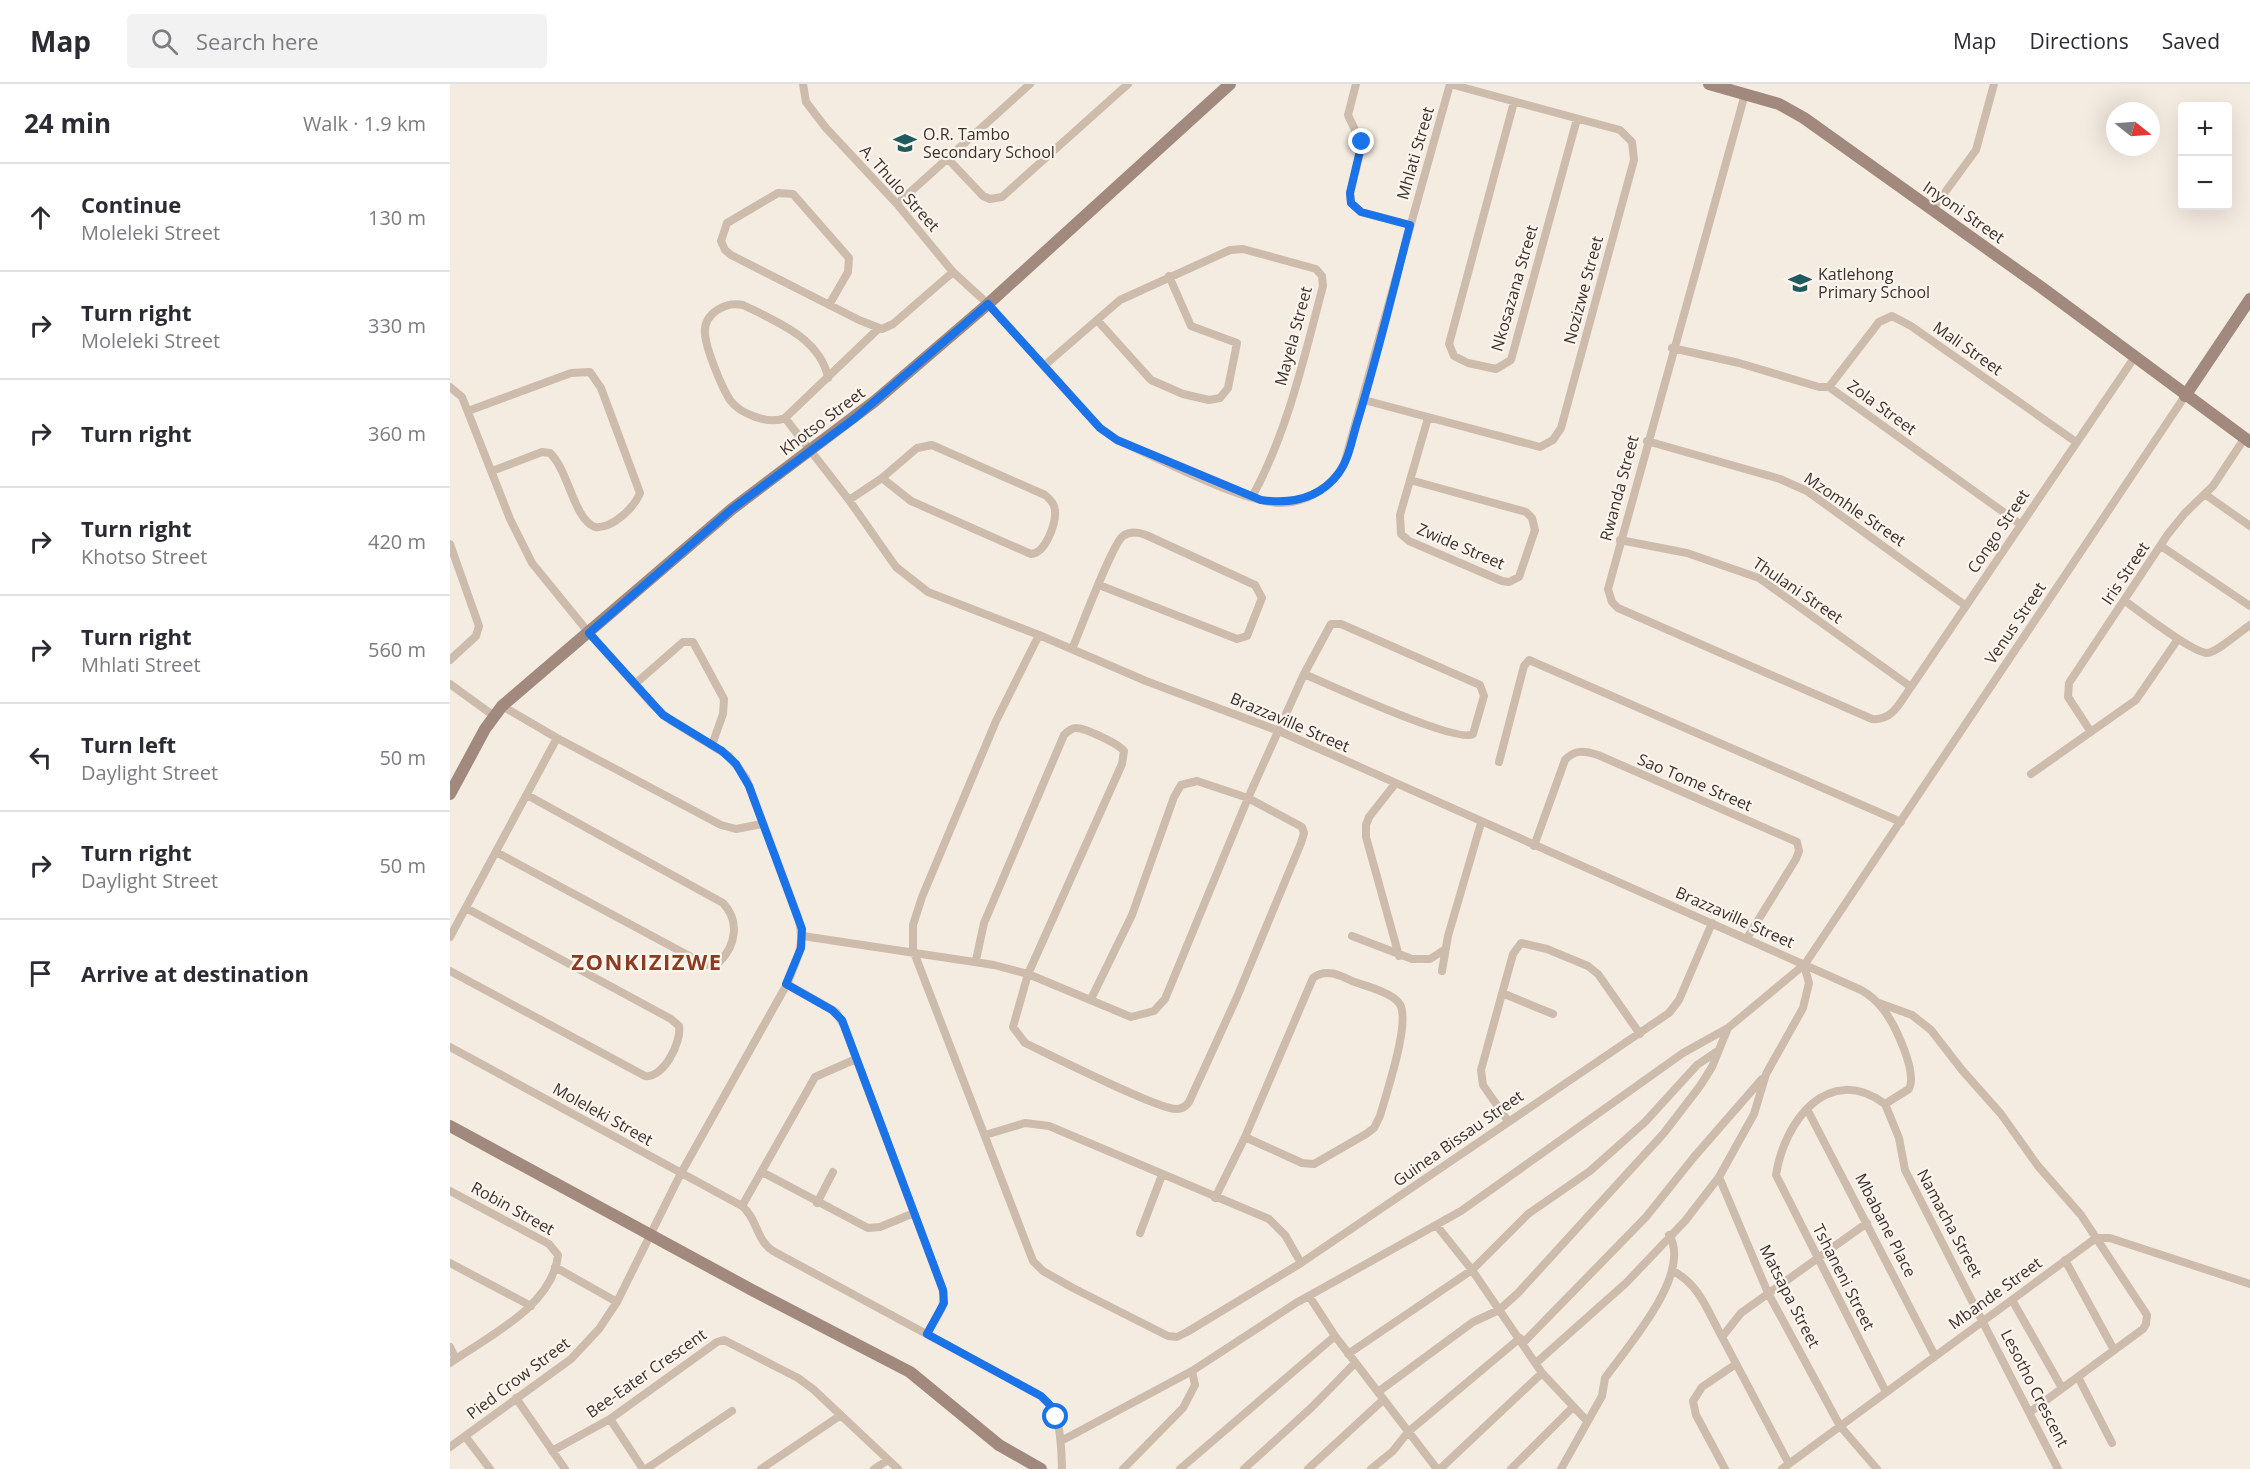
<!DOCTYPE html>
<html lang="en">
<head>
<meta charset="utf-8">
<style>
  :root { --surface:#fff; --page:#f2f2f3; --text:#2b2b33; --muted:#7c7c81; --line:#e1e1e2 }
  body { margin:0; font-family:"Open Sans",sans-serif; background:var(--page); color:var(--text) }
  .controls { position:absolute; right:18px; top:18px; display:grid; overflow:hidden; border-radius:6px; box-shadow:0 6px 24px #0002 }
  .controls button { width:54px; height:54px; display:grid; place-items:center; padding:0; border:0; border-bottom:2px solid var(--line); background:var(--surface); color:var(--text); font:30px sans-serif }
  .compass { position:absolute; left:1656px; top:18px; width:54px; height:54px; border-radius:50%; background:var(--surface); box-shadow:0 6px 24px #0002; rotate:107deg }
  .stop { position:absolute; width:18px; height:18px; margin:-14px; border:4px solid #1a73e8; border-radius:50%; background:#fff }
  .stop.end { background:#1a73e8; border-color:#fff; box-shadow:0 2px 6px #0008 }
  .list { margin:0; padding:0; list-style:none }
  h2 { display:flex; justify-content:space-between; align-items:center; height:78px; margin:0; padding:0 24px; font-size:26px }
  h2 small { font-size:20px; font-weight:400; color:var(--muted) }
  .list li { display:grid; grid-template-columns:39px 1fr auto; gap:18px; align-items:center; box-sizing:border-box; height:108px; padding:0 24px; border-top:2px solid var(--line) }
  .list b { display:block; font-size:22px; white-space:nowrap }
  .list p { margin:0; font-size:20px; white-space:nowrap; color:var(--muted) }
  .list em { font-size:20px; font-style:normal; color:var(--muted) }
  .icon { flex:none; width:33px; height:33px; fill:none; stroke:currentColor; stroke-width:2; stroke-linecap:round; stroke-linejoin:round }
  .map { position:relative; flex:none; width:1800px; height:1385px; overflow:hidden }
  header { display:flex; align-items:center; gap:36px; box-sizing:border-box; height:84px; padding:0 30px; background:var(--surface); border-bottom:2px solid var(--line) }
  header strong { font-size:28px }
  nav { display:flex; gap:33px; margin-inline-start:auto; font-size:21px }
  .search { width:420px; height:54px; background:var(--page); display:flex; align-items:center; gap:15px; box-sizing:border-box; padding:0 21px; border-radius:6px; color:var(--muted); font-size:22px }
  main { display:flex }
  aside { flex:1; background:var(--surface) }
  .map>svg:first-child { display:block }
</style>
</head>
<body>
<header>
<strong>Map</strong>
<div class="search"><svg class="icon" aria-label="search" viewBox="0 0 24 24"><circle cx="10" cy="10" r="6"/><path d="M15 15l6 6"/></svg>Search here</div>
<nav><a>Map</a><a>Directions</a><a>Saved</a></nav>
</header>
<main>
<aside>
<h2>24 min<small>Walk · 1.9 km</small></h2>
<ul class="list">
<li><svg class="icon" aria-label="ahead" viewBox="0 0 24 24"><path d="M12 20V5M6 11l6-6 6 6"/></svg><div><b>Continue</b><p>Moleleki Street</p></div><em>130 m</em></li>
<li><svg class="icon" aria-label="right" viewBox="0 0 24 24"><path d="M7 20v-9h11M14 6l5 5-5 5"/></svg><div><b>Turn right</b><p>Moleleki Street</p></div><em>330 m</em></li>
<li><svg class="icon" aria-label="right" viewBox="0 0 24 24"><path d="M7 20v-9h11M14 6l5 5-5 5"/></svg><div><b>Turn right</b></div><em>360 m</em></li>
<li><svg class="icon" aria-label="right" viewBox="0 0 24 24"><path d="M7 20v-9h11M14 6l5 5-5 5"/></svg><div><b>Turn right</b><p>Khotso Street</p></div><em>420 m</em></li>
<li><svg class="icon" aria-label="right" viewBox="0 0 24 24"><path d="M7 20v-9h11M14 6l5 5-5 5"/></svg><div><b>Turn right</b><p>Mhlati Street</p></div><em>560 m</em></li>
<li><svg class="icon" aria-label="left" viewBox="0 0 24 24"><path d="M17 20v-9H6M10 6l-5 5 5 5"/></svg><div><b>Turn left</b><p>Daylight Street</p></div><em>50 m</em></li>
<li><svg class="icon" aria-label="right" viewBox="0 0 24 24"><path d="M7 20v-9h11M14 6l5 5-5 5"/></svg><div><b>Turn right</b><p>Daylight Street</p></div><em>50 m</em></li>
<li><svg class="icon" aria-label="arrive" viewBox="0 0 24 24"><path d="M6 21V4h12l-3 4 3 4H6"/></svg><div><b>Arrive at destination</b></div></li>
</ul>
</aside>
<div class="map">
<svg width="1800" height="1385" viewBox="0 0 1800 1385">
  <rect width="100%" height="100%" fill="#f4ebe1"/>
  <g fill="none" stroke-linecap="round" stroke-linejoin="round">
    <path stroke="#cdbbac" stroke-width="8" d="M353,0L356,18L376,44L447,120L503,188L538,220L650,344L667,356C709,374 788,417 830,419C855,420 883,402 894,380L1000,0
      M906,0L898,31L912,61L900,109L901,119L911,128L960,141
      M1295,10L1158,505L1162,518L1168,524L1422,635C1443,637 1450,618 1461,603L1684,274
      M1064,18L999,260L1004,272L1018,279L1046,285L1061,276L1127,35
      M498,75L533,112L540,115L552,113L678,0
      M447,120L580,0
      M1482,126L1526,66L1544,0
      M379,221L398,188L399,174L343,110L328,109L277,139L271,157L275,166L281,171L409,236L432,245L443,240L503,188
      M647,236L701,296L733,310L759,316L770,314L778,304L787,259L741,242L719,192
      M1222,264L1289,279L1369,303H1379L1570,440
      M595,281L670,216L780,166L793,165L866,185L872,192L873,202C854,274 838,347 802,413
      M378,294C371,255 326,237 293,221C275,217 253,230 255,250C256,265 272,304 280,316C290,330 319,341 335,334L428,245
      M0,303L12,313L60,435L82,479L139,549L203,621L220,636L279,672L296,694L348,833C356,859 347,876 337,900L230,1091L167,1218L149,1245L121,1275L0,1363
      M1379,303L1429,238L1442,232L1461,242L1626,358
      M914,316L1090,363L1103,356L1111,344L1184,76L1182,58L1170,46L1000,0
      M18,327L121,289L140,288L151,304L190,409C184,424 162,445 145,443C123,434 119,387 100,369L92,368L42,387
      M335,334L399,416L446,483L478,508L589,551L696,597L829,647L1411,906C1420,911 1426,916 1433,925C1444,939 1468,988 1459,1005L1435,1020
      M1197,357L1330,395L1357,407L1516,522
      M960,396L1076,428L1082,434L1085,446L1069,493L1059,498L1052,497L959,457L951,450L950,431L978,334
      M1756,411L1800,442
      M399,416L432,394L467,364L482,361L595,411C600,415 605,420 605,427C606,439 596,469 581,470L461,417L432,394
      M1170,456L1237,469L1309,494L1461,603
      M0,460L29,542L26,552L0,576
      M1711,462L1800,522
      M1675,517C1689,527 1743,569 1757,569C1766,569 1791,547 1800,541
      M589,551L546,637L472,813L463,841V866L583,1177L593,1187L623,1204L718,1252L727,1253L737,1248L851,1179L1219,929L1229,916L1262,839
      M622,565C630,547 662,460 673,452C680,447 688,448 696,451L805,501L812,514L797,552L787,555L649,501
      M0,600L44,632
      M185,600L233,558H243L274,615L273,630L262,661
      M52,622L107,654L271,741L286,745L312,740
      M1641,648L1618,613L1619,599L1718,450L1735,429L1763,402L1794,355
      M1049,678L1074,582L1079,576L1451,738
      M1581,690L1686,616L1728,555
      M945,700L919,733L916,741V753L949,872
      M1084,762L1115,676C1125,665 1135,667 1148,671L1347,758L1349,767L1346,775L1297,854
      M46,768L256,881L269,878C286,862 290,837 273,819L77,711
      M353,852L544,881L578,890L681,933L704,927L715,915L798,714L854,590L881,540H891L1030,601L1034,612L1023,650C1007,660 878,600 854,590
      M902,852L962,875H980L994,866
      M0,853L107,654
      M526,876L534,839L614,651C617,648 621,644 626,644C635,644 669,660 674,667L672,680L578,890L563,943L575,959C598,970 711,1027 727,1025C732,1025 736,1022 739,1018L787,913L851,759L854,749L852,743L798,714L747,697L731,701L724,713L682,831L641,915
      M0,887L195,992C213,995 232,958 229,942L221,935L16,824
      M992,887L998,852L1031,739
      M337,900L386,928L394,942L494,1209L492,1224L477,1250
      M1052,909L1103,930
      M1429,919L1462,931L1481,946L1512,986L1551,1030L1588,1082L1631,1131L1697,1231L1696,1240L1693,1245L1580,1328
      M0,963L292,1122C307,1134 306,1156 323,1167L591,1312C612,1328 611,1360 612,1385
      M1435,1020L1449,1054L1455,1086L1608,1385
      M1435,1020C1378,978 1334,1038 1326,1091L1436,1308
      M1357,1025L1485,1272
      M1058,1037L1033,1001L1031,986L1063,870L1071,859L1097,865L1138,882L1148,890L1190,950
      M535,1051L575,1039L599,1042L819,1135L835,1151L851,1179
      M312,1088L418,1144L430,1143L464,1129
      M1269,1093L1318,1209L1390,1342L1427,1385
      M0,1107L99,1160L108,1171C103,1222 37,1253 0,1279
      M765,1114L795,1053L863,894C876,884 890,891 902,897C915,902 941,908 949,919C962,935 936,1010 930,1032L924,1044L916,1050L864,1080L852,1079L795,1053
      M367,1119L383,1088
      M292,1122L365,993L406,975
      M987,1142L1022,1186L1092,1289L1137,1337
      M690,1149L712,1091
      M1615,1176L1664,1266
      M0,1179L81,1222
      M105,1183L167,1218
      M1223,1187C1250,1201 1258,1228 1272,1253
      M859,1212L885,1252L987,1385
      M1562,1216L1612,1304
      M1073,1259L1196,1133L1244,1073L1312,995
      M0,1263L6,1275
      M898,1270L1022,1186L1078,1130L1140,1087L1195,1038L1247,981L1266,968
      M1086,1279L1176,1199L1235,1137L1269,1093L1304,1030L1316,990L1353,924L1359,899L1354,881
      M1628,1293L1662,1359
      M928,1308L1023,1238L1049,1226L1068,1209L1214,1049L1250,1002L1262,983L1278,944
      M66,1314L115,1385
      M160,1335L193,1385
      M15,1352L40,1385
      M611,1357L742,1287L846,1219L1011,1127L1233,969L1278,944L1355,880L1735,312
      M102,1367L160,1335L267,1258L274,1256L348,1294L363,1305L448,1385
      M1339,1380L1272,1253L1291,1229L1417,1139
      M196,1385L282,1327
      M311,1385L391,1331
      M424,1385L438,1376
      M673,1385L733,1324L745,1301L742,1287
      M730,1385L885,1252
      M794,1385L862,1323L905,1279
      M858,1385L933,1316
      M921,1385L943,1367L958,1348L1070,1254
      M990,1385L1092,1289
      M1061,1385L1122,1324
      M1111,1385L1152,1312L1155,1294C1178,1262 1243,1189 1219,1151
      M1275,1385L1246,1331L1243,1317L1252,1303L1286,1280
      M1332,1385L1646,1154H1660L1800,1200"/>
    <path stroke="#a18a7d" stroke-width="12" d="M1259,0L1329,20L1354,34L1595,206L1800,358
      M1735,312L1800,215
      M0,710L35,645L52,622L282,425L425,317L538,220L780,0
      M0,1042L302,1206L460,1288L549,1361L591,1385"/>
  </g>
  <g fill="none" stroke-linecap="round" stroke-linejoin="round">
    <path stroke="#1a73e8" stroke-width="8" d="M606,1333L603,1324L591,1312L477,1250L494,1219L493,1206L392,936L382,926L336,900L351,864L352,845L299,702L286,680L272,667L213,631L139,549L282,425L405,334L538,220L650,344L667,356L811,416C840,420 869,415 888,390C899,376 902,355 907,339C927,274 943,207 960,141L911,128L901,119L900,109L912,58"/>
  </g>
  <defs>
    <g id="school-bare" transform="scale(1.8)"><path d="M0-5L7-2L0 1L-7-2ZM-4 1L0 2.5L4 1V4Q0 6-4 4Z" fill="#1f5a5e" stroke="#fbf5ee" stroke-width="2.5" paint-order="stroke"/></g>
  </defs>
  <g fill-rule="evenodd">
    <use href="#school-bare" x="455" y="59"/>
    <use href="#school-bare" x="1350" y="199"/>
  </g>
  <g text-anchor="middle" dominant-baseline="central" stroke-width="4.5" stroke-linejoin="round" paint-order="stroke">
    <g font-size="16" fill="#3b302b" stroke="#fbf5ee" text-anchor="start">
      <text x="473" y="50">O.R. Tambo<tspan x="473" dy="18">Secondary School</tspan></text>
      <text x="1368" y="190">Katlehong<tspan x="1368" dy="18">Primary School</tspan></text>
    </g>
    <g font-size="16" fill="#3b302b" stroke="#fbf5ee">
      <text transform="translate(965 69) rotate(-74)">Mhlati Street</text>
      <text transform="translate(450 104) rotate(48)">A. Thulo Street</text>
      <text transform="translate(1514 128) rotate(35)">Inyoni Street</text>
      <text transform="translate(1064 204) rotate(-74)">Nkosazana Street</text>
      <text transform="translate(1133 206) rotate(-75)">Nozizwe Street</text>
      <text transform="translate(843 252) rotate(-75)">Mayela Street</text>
      <text transform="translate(1518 264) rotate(35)">Mali Street</text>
      <text transform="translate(1432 323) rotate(36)">Zola Street</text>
      <text transform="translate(372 337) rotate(-37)">Khotso Street</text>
      <text transform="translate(1169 404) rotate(-75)">Rwanda Street</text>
      <text transform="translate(1405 425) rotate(34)">Mzomhle Street</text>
      <text transform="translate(1548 447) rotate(-56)">Congo Street</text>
      <text transform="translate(1011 462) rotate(23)">Zwide Street</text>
      <text transform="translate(1675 489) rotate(-56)">Iris Street</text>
      <text transform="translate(1348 506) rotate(34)">Thulani Street</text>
      <text transform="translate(1565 539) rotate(-56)">Venus Street</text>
      <text transform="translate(840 638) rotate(23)">Brazzaville Street</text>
      <text transform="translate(1245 698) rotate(23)">Sao Tome Street</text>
      <text transform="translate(1285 833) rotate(24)">Brazzaville Street</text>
      <text transform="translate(153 1030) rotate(29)">Moleleki Street</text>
      <text transform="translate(1008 1054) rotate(-35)">Guinea Bissau Street</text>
      <text transform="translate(63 1124) rotate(29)">Robin Street</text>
      <text transform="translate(1500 1139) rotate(62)">Namacha Street</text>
      <text transform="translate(1436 1141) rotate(63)">Mbabane Place</text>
      <text transform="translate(1394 1193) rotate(63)">Tshaneni Street</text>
      <text transform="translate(1545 1209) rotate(-36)">Mbande Street</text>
      <text transform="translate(1340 1212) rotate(63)">Matsapa Street</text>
      <text transform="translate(196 1289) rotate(-35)">Bee-Eater Crescent</text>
      <text transform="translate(68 1294) rotate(-37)">Pied Crow Street</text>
      <text transform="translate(1585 1304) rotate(63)">Lesotho Crescent</text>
    </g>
    <g font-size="22" font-weight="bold" letter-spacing="1.5" fill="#8c3b22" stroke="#fbf5ee">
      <text x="197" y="877">ZONKIZIZWE</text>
    </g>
  </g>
</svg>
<div class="controls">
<button>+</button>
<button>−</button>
</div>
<svg class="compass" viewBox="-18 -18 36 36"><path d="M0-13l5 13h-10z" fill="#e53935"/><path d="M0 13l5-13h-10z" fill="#7c7c81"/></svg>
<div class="stop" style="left:606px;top:1333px"></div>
<div class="stop end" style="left:912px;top:58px"></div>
</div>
</main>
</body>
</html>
